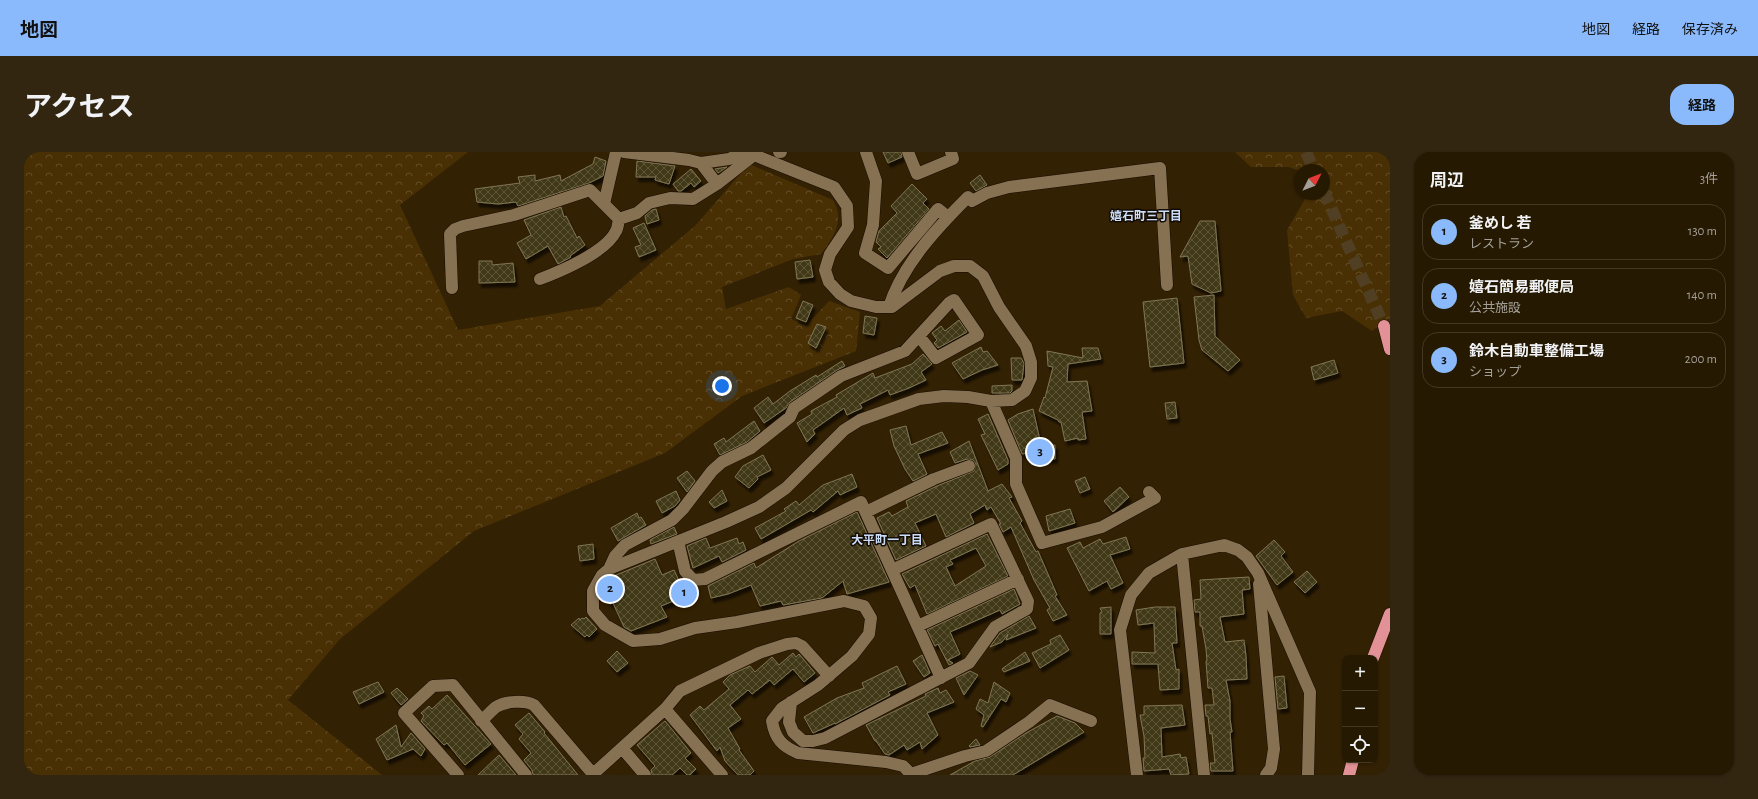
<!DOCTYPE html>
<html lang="ja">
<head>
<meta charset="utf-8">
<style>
  :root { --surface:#261902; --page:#322611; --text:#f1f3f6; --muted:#a4a099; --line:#423824; --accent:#8abafc }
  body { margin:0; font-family:"Alegreya Sans","Noto Sans JP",sans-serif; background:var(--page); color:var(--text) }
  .controls { position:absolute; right:12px; bottom:12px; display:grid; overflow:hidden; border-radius:8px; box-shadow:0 1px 3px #0004 }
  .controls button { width:36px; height:36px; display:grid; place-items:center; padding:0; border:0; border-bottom:1px solid var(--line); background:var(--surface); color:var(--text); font:20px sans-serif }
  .compass { position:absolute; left:1270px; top:12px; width:36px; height:36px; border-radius:50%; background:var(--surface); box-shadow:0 1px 3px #0004; rotate:48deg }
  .you { position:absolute; left:698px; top:234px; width:14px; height:14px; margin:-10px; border:3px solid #fff; border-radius:50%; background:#1a73e8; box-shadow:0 0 0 6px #1a73e833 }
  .badge { display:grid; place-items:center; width:26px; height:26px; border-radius:50%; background:var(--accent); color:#111; font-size:13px; font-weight:700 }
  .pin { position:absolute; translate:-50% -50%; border:2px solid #fff; box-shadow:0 1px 4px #0006 }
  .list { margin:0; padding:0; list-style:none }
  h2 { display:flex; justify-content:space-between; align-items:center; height:52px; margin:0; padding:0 16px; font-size:17px }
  h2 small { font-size:13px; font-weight:400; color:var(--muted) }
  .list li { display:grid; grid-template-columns:26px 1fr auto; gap:12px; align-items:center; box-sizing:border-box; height:56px; margin:0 8px 8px; padding:0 8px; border:1px solid var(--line); border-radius:16px }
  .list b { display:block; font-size:15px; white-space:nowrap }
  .list p { margin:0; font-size:13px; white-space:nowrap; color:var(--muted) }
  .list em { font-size:13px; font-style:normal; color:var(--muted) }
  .icon { flex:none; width:22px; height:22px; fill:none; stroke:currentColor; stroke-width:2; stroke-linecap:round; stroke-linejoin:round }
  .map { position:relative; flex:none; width:1366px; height:623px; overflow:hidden; border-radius:16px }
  header { display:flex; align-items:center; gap:24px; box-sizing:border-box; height:56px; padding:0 20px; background:var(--accent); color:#111 }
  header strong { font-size:19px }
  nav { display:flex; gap:22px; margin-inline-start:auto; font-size:14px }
  .intro { display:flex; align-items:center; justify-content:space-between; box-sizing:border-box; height:96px; padding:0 24px }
  h1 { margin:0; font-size:28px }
  .button { padding:10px 18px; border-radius:16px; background:var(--accent); color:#111; font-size:14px; font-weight:700 }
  main { display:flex; gap:24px; padding:0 24px }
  aside { flex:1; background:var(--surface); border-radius:16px; box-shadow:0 1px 3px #0004 }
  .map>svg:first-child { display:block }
</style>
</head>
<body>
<header>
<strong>地図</strong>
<nav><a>地図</a><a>経路</a><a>保存済み</a></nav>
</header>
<div class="intro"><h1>アクセス</h1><a class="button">経路</a></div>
<main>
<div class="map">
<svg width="1366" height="623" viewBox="0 0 1366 623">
  <defs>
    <pattern id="forest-crowns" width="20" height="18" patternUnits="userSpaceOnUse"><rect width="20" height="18" fill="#493004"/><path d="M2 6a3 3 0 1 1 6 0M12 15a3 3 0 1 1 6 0" fill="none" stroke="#644e28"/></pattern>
    <pattern id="building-cross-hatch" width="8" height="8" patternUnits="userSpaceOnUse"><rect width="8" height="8" fill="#403816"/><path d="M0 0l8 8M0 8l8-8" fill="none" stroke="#5c5537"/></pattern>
    <filter id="shadow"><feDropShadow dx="2.5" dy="4.5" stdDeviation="1" flood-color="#0009"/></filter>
  </defs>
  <rect width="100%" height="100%" fill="#332103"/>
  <path fill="url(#forest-crowns)" d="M0,0H444L376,53L434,178L576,154L672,73L725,12L809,48C821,68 810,85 797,102L769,107L698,135L702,157L765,135L777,143L767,167L782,174L805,149L836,160L832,199L718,244L641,301L450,379L316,487L264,548L358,623H0Z
    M1211,0H1366V170L1363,167L1348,179L1318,159L1282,166L1269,143L1263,78L1284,42H1300V18L1276,19L1265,15H1227Z"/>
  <path fill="url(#building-cross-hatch)" stroke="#807754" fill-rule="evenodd" filter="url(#shadow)" d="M859,0H877L878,5L864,11Z
    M571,5L582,9L579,24L565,31L494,54L492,50L474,52L453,50L451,37L496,31L494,25L511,23V29L536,23L537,29L569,12Z
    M613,9L651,14L645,32L631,28L632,25H612Z
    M703,15L694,21L691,17Z
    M667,17L677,29L670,35L667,31L657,39H654L649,32Z
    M956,23L963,33L952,39L946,31Z
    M888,32L903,47L899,51L905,57L863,106L854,97L857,95L852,90L855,79L873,61L867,54Z
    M537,55L540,65L542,64L553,86L555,84L561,93L546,104L547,105L534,112L524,94L502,107L493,91L507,83L500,68Z
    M632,57L635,68L623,72L621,64L628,58Z
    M1176,69H1191L1197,139L1187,141L1168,132L1164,104L1156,105Z
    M620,71L632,98L615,105L611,95L617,93L609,76Z
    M786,108L789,125L773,127L771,110Z
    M455,109H468V113L489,111L491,130L455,131Z
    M1190,143L1191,184L1216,208L1204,219L1178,198L1175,188L1170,145Z
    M1153,146L1160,211L1126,215L1119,150Z
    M779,149L789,153L782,170L772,166Z
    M841,164L853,166L850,183L839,181Z
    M935,168L943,180L914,196L910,191L913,188L908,181L917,174L921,179Z
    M793,172L802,175L792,196L784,191Z
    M957,195L959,200L963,199L974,213L958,218L939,227L928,211Z
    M1058,196H1074L1077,207L1044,212L1043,230L1063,229L1068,259L1058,260L1062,287L1054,288V286L1041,289L1037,270H1035L1034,268L1015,259L1020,245L1021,246L1029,215L1024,214L1023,199L1059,206Z
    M899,202L908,212L897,220L902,228L885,236L866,243L864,238L836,252L838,256L823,263L820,256L789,278L791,282L783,290L773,271L788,262L787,259L813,245L812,243L849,221L851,226L888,212Z
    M987,206H997L1000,211L998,228H988Z
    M1310,208L1314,221L1290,228L1287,215Z
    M818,209L821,214L813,218L766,250L762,256L740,271L730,256L744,245L749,252L766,239L792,223L793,225Z
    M988,233V239L986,241H968V234Z
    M1151,250L1153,266L1143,267L1141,251Z
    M1009,257L1017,293H1031V307L1007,306V300L998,302L984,268L994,262Z
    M964,262L984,308V312L974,318L957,283L961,282L954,267Z
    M730,269L736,279L723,290L696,303L690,292L700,286L702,290Z
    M882,274L887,293L918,280L924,291L894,302L903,322L889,329L881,317L870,294L866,278Z
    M945,289L964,339L978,332L988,345L985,346L998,369L996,371L1012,400L1014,399L1033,443L1031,444L1043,463L1029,469L1023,458L1026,456L1010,428L987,375L979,380L975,372H977L967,355L963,358L961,353L946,362L950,371L922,385L912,362L891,371L902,394L872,408L853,366L865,360L868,364L884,355L882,349L913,334L950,319L952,312L949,308L943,307L931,311L926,300Z
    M739,303L747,318L733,325L734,327L725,336L711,325L719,314Z
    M663,319L671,329L663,340L653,326Z
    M828,322L833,335L816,343L814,339L789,360L787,358L737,387L731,376L762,359L760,357L772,349L775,353L799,333Z
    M1061,325L1066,337L1056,341L1051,329Z
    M1096,335L1105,345L1089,360L1080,349Z
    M698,338L703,349L690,356L685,350Z
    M652,339L656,348L651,354L638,361L632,349Z
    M1046,357L1051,371L1025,379L1022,364Z
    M833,360L865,430L823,442L819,429L798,446L759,453L757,449L736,454L727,433L704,442L687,446L684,434L730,411L732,416L775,389Z
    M613,361L615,366L617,365L622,373L594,389L587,376Z
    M650,375L653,382L627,392L626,388Z
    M963,382L984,424L903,462L891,433L886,436L878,422ZM952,396L962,414L931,434L922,415L929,412L926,408Z
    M1102,385L1106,397L1086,403L1099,431L1087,437L1083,429L1065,439L1043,396L1056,390L1059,396L1076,387L1079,392Z
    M682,386L686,396L713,386L715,392L719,390L722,398L698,410L695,404L669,416L663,394Z
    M1250,388L1261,400L1257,404L1269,420L1253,433L1232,404Z
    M569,392L570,407L556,409L554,394Z
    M631,407L638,423L650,418L662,444L637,454L643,465L607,479L600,475L589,451L586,452L579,437L582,431L591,426L590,424Z
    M1283,419L1293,430L1281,441L1270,430Z
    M1225,425L1226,437L1218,438L1220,462L1196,465L1201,490L1220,488L1222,504L1223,527L1202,528L1206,549V567L1208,580H1206L1209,619H1187L1186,611H1191L1188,581L1186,582L1184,564H1182L1181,553H1190L1188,536H1184L1182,509H1183L1182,497L1178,474H1176V460H1171L1170,448L1177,447L1176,428Z
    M990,437L996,452L978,462L976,458L926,480L936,502L924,508L929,511L925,513L914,492L911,494L903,478Z
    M1087,455V482H1076V461L1078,460L1076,456Z
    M1131,455H1151L1153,491H1148L1152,518L1155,517V537L1136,538L1134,512H1108V500L1131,501L1130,471L1114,473L1112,458Z
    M1005,464L1012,476L982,488L984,482L978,490L966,495L976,481Z
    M562,465L573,477L565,485L563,483L561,485L547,473L555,466L556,468L558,466L560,467Z
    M1036,483L1045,498L1016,516L1008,501L1027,492L1026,488Z
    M593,499L604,511L593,520L583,509Z
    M1001,500L1006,509L980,520L978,517Z
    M769,501L772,505L775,502L791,521L780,530L769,517L750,533L746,528L728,542L724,538L706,553L717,567L704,576L716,597L715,598L730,619L726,623H714L701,609L696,595L693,599L666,563L676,554L680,558L705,537L699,530L706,523L726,514L731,520L748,505L755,513Z
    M898,503L906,521L900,525L889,509Z
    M873,514L882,532L864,540L866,543L811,572V571L789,581L780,565L813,546L840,536L838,531Z
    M946,519L954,523L940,543L932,526Z
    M1260,524L1263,556L1254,557L1251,525Z
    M354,530L360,540L335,552L329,540Z
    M970,530L986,541L982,550L977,547L959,575L957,574L960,563L952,557L956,547L964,551Z
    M373,536L384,547L377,553L367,541Z
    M914,536L916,541L922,538L930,550L903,561L914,583L898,597L896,590L883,598L880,593L865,603L861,602L852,589H851L842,573L902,544L901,542Z
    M423,543L467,592L441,613L423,591L420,593L397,569L400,564L397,561L405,554L408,557Z
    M1158,553L1161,573L1137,576L1138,605L1156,602L1157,606L1162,605L1165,622L1147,623L1145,617L1120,619L1119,606H1121L1120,584L1116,563H1120V554Z
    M505,561L521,580L520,581L554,623H509L508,618L500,608L507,601L495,587L499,582L491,573Z
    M1033,564L1051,571L1060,580L989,623H926L951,609L966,605L1002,581Z
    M641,569L667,601L661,606L672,617L666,623H663L656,616L648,623H628L627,618L631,614L613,593Z
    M372,573L377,595L387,581L401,597L397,604L389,597L363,608L352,587Z
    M952,587L956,593L946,595L945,594Z
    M475,603L492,623H454Z"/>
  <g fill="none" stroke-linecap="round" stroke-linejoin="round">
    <path stroke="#503f22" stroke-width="12" stroke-dasharray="12 6" stroke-linecap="butt" d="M1282,0L1290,18
      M1300,40L1360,174"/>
    <g stroke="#180b00" stroke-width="13">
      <path id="minor" d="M600,0L665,8L677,11L693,32
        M727,0L730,3L810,35L823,54L824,75L806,102L801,118L805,130L816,142L827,149L852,155H868L916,119L930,114H946L959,124L975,155L1002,194L1007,210V226L1001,239L988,248L967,249L944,245L920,244L895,247L836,268L820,278L762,336L735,355L702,370L585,417L578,423L569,439V459L581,473L609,489L636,487L671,476L713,470L820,449L840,454L847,466L845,482L828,504L794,533L758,556L748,569C751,587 758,594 774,601L862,610L879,614L888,623
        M755,0H757
        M842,0L852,29L849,73L841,101L864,116L914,57L924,65
        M884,0L893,22L929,7L927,0
        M677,11L705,7L721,0
        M580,52L592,0
        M595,67L613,61L625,51L646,46L669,47L693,32L730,3
        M428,136L426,82L431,77L439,74L490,63L566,38L595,67C594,71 594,76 592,79C582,100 537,119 516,127
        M865,155C878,113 913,76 944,45L948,49L963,41L985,35L1136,16L1143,133
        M967,249L992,306V332L1018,391L1078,375L1131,346L1125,340
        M842,360L910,327L945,314
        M654,389L661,419L669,428L681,427L837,350L917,526
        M1158,402L1180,623
        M585,417L591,404L601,393L648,368L659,357L688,319L698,310L727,296L766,265L770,256L817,224L881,199L925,151L930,148L954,183L912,206L895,184
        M1235,432L1250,597L1247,616L1242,623
        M894,474L994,427
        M767,550L765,570L769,580L779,589H789L801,586L945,511L971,475L1003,457L1004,449L967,372L868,418
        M641,557L698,623
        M457,569C462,565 467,559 472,555C481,549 501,548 510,553L569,622
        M598,596L621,623
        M887,622L941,604L962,599L1005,570L1026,553L1067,569
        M434,623L380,561L409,534L429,533L502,623
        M568,623L641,557L656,539L735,501L763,492L772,491L778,494L805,524
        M1113,623L1096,478L1107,443L1125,421L1158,402L1200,393L1214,398L1223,405L1234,421L1286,540L1284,623"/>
    </g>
    <g stroke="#180b00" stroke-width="13">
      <path id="highway" d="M1360,174L1366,197
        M1349,506L1366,462
        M1325,623L1329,608"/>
    </g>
    <use href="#minor" stroke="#867153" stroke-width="12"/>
    <use href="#highway" stroke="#e29296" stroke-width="12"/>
  </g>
  <g text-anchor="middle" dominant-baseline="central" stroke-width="3" stroke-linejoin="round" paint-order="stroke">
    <g font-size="12" font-weight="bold" fill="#cadcf6" stroke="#140c03">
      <text x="1122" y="64">嬉石町三丁目</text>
      <text x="863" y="388">大平町一丁目</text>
    </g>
  </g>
</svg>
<div class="controls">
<button>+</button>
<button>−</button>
<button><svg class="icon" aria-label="locate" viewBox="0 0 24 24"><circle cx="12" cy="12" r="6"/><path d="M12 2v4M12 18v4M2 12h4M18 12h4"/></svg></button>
</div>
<svg class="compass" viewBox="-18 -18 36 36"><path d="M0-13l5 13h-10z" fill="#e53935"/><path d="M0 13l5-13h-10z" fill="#a4a099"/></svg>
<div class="you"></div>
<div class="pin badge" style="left:660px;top:441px">1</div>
<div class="pin badge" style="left:586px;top:437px">2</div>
<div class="pin badge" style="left:1016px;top:300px">3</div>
</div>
<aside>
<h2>周辺<small>3件</small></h2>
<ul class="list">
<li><span class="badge">1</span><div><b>釜めし 若</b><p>レストラン</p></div><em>130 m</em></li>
<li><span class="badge">2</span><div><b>嬉石簡易郵便局</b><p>公共施設</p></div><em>140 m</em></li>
<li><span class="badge">3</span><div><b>鈴木自動車整備工場</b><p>ショップ</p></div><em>200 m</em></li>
</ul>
</aside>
</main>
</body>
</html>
